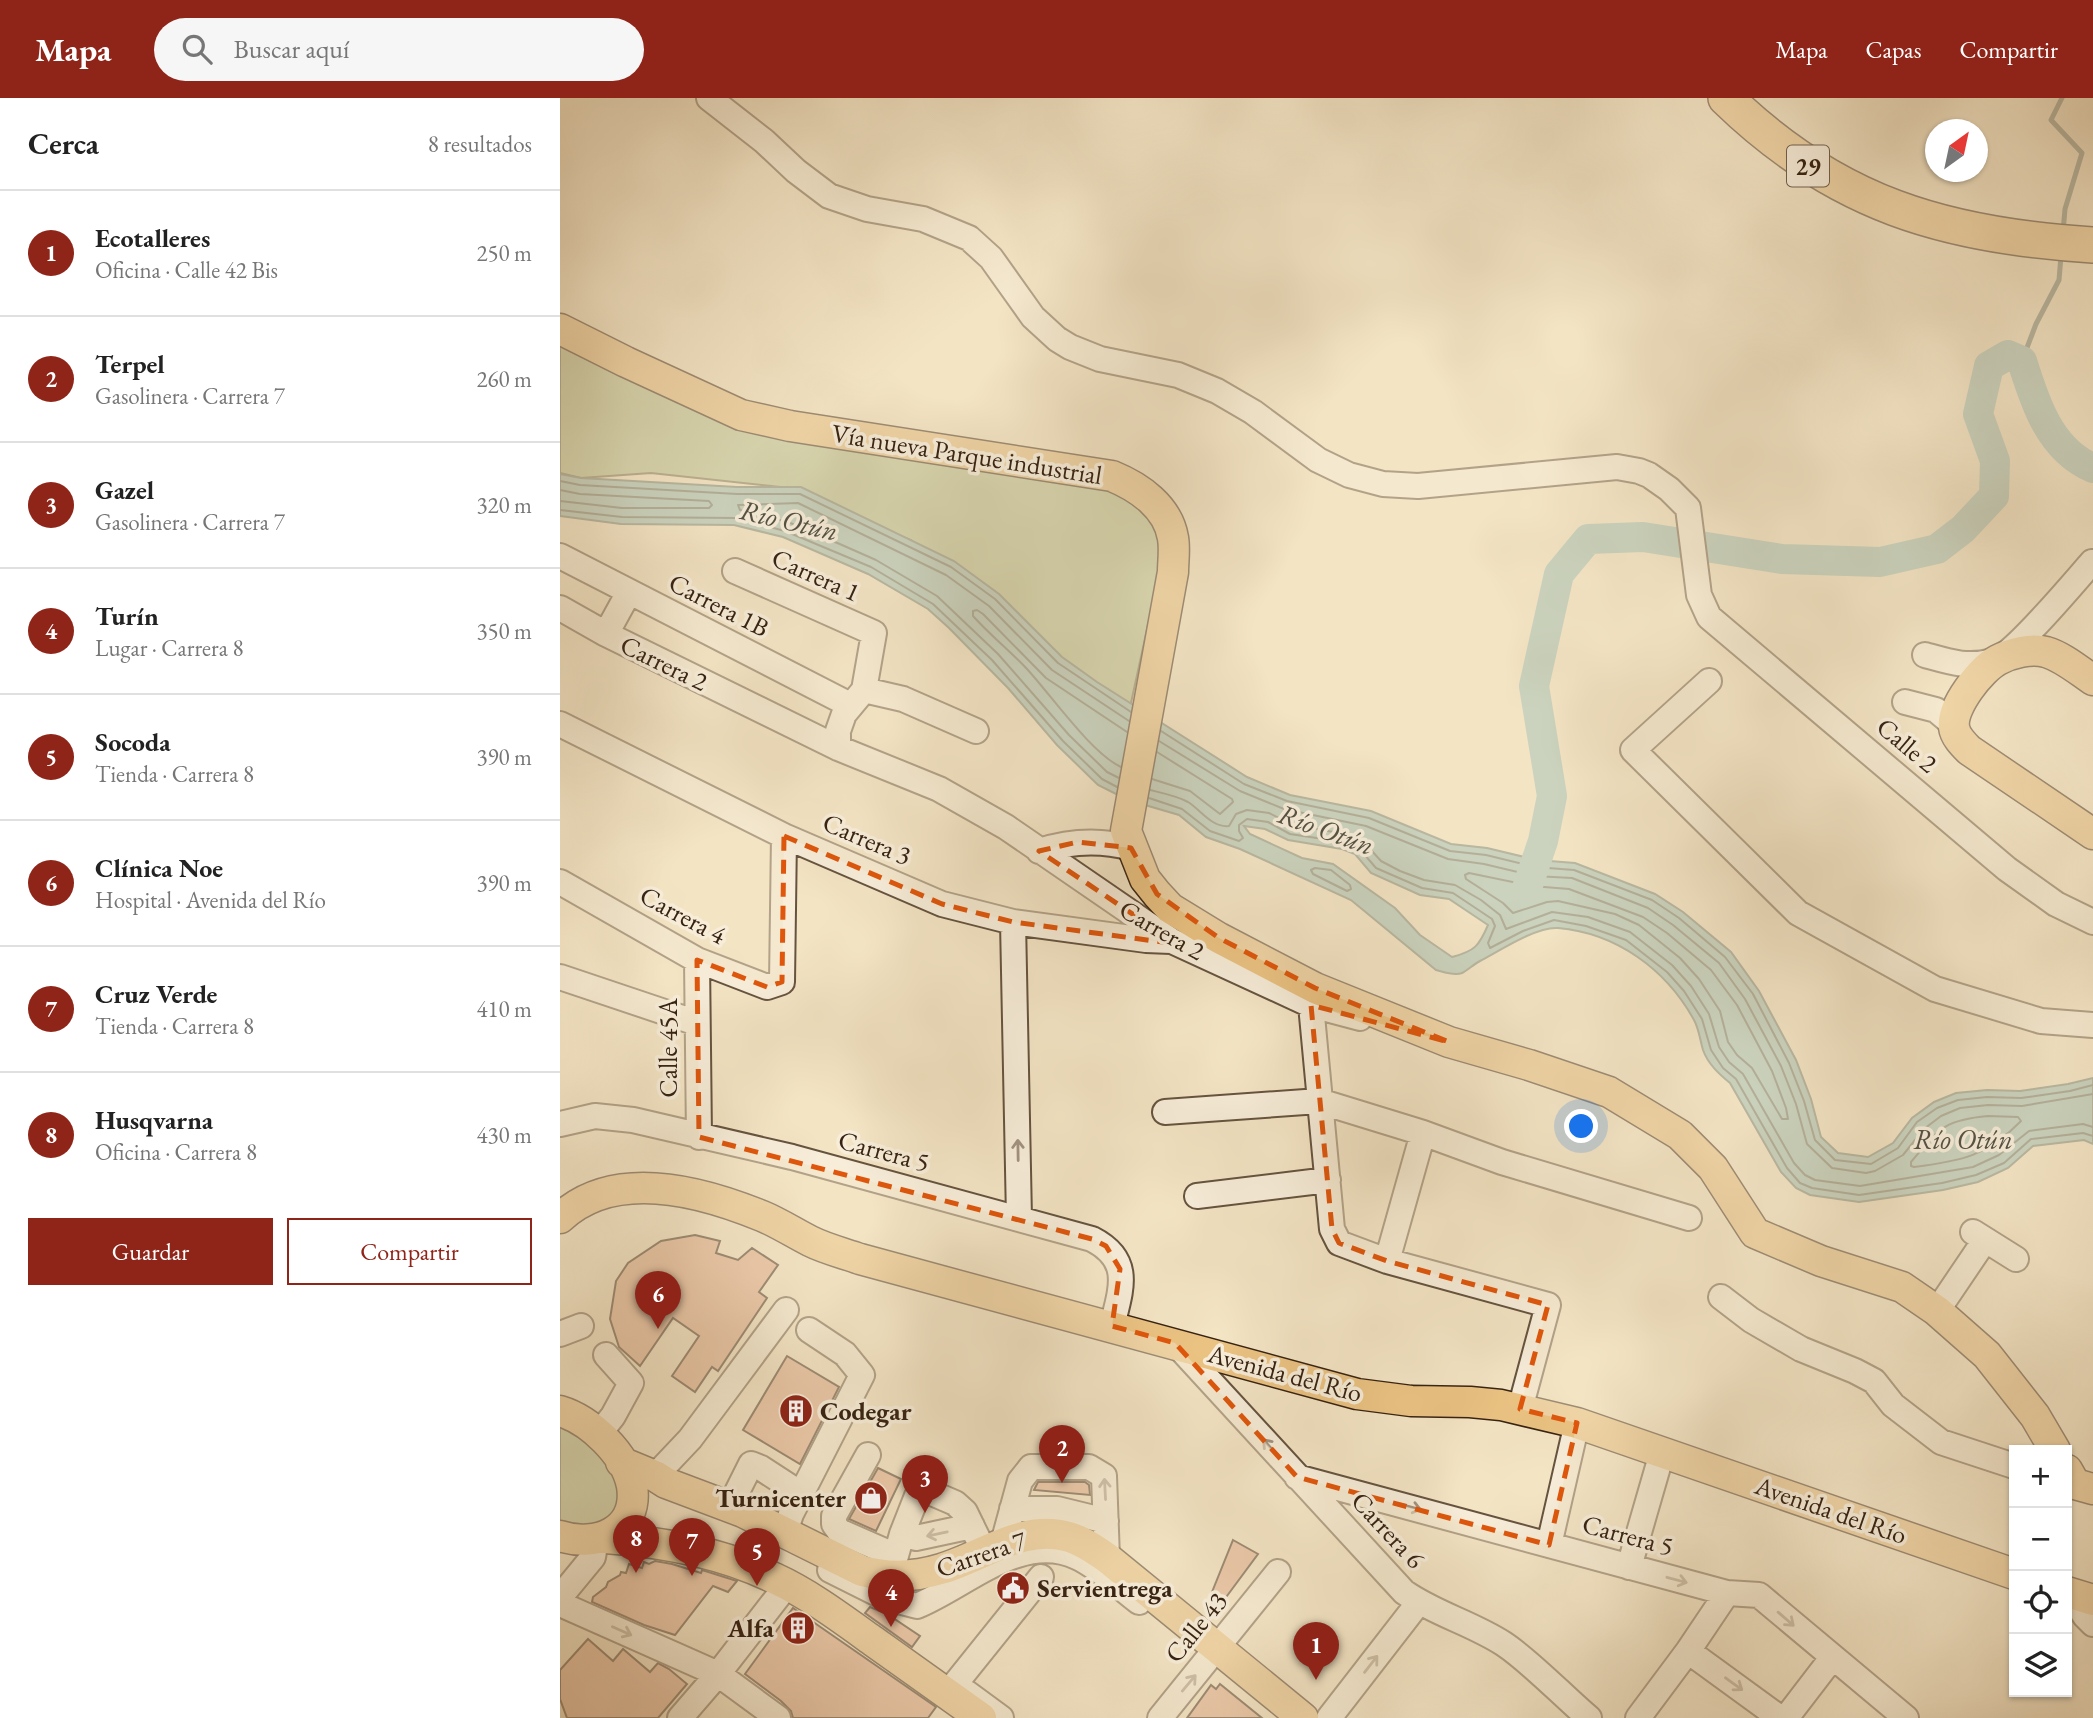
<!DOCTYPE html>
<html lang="es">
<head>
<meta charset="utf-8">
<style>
  :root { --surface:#fff; --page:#f6f6f6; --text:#222; --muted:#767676; --line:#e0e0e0; --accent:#8f2418 }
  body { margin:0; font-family:"EB Garamond",serif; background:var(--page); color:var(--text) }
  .controls { position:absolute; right:21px; bottom:21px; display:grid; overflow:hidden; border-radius:0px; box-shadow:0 2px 5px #0004 }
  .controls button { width:63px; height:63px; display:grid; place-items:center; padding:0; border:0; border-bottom:2px solid var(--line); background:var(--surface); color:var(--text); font:35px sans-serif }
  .compass { position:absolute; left:1365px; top:21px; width:63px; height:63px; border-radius:50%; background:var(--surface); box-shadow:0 2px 5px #0004; rotate:33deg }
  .you { position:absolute; left:1022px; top:1029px; width:24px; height:24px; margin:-18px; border:5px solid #fff; border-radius:50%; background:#1a73e8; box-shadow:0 0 0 10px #1a73e833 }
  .badge { display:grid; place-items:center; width:46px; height:46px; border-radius:50%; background:var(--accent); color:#fff; font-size:23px; font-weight:700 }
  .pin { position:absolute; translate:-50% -58px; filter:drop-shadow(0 2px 4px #0008) }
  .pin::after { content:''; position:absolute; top:37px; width:24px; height:21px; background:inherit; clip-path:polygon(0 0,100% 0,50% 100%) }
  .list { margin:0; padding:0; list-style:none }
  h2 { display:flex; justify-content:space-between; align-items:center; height:91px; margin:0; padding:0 28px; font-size:30px }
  h2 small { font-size:23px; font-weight:400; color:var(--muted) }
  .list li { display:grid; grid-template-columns:46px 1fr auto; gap:21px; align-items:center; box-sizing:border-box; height:126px; padding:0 28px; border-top:2px solid var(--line) }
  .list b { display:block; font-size:26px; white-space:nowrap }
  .list p { margin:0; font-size:23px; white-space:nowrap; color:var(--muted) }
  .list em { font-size:23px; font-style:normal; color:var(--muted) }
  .actions { display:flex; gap:14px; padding:21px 28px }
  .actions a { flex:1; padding:16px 0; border:2px solid var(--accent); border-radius:0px; text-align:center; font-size:24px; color:var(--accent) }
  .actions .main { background:var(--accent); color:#fff }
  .icon { flex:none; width:38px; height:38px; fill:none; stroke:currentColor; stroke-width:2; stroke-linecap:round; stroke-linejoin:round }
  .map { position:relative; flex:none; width:1533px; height:1620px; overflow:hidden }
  header { display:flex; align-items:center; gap:42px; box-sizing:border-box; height:98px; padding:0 35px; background:var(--accent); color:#fff }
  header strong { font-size:33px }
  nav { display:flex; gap:38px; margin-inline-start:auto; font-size:24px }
  .search { width:490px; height:63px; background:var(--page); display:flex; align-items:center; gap:18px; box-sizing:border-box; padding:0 24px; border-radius:38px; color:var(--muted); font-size:26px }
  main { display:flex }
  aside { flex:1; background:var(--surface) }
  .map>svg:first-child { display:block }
</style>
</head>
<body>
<header>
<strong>Mapa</strong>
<div class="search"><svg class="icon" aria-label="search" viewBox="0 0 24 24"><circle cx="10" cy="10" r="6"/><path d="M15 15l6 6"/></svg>Buscar aquí</div>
<nav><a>Mapa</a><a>Capas</a><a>Compartir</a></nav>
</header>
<main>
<aside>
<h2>Cerca<small>8 resultados</small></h2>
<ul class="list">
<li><span class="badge">1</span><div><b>Ecotalleres</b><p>Oficina · Calle 42 Bis</p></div><em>250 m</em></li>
<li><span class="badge">2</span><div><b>Terpel</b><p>Gasolinera · Carrera 7</p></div><em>260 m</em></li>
<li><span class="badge">3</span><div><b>Gazel</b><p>Gasolinera · Carrera 7</p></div><em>320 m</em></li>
<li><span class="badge">4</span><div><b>Turín</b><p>Lugar · Carrera 8</p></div><em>350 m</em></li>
<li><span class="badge">5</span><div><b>Socoda</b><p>Tienda · Carrera 8</p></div><em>390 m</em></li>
<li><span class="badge">6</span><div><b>Clínica Noe</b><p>Hospital · Avenida del Río</p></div><em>390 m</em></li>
<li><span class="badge">7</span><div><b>Cruz Verde</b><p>Tienda · Carrera 8</p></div><em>410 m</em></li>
<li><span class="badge">8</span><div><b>Husqvarna</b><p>Oficina · Carrera 8</p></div><em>430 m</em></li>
</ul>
<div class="actions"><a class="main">Guardar</a><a>Compartir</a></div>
</aside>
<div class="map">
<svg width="1533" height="1620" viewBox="0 0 1533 1620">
  <rect width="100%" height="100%" fill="#f3e4c4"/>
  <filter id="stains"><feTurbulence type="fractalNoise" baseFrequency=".00286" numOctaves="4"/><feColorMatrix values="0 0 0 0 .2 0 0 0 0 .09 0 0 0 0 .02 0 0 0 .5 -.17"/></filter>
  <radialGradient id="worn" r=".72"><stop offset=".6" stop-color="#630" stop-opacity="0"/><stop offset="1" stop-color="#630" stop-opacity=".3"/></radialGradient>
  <path fill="#b8c596" stroke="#787454" stroke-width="2" d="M0,232L182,317L493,369L594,404L604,453L564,637L351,442L220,389L91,375L21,380L0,375Z
    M0,1313L52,1351L66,1421L0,1438Z"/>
  <path fill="#9bbeb5" stroke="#738074" stroke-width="2" fill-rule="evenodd" d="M0,376L21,380L177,389H241L394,463L439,496L502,559L537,584L687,679L730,697L811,713L891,746L927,750L977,762L1015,765L1095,796L1123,814L1171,854L1199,893L1236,962L1251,1001L1261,1039L1278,1055L1308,1059L1333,1045L1352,1020L1374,1004L1396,995L1427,992L1460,993L1508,986L1533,980V1046L1524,1042L1473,1048L1448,1070L1418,1084L1383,1092L1299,1104L1250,1097L1236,1090L1221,1074L1170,985C1159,976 1148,966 1143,952C1140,942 1139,931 1134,922C1106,871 1056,835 998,830C977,828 939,853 920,863C914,866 908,872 902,875C894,878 884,874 876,872L791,802L680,751L646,739L619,717L568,702L538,687L497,647L448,590L389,530L368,511L308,476L223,439L174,427L61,426L0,418ZM684,728L705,731L728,742L782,751L795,756L811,775L860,797L889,801L928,827C919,848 915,853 892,859L860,837L835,810L773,766L742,760L690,736Z"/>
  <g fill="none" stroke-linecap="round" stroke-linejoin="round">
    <path stroke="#697064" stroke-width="2" d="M0,383L20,387L177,396H240L391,469L435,501L498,565L571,614
      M0,392L20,396L149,403L152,407L149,410H62L0,403
      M0,412L62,419L175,420L225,433L311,469L373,506L432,562L503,643L542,681L557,689
      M601,633L684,686L727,703L809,720L890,753L926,757L975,769L1014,772L1092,802L1119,820L1165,859L1193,896L1229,965L1244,1003L1255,1042L1275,1062L1311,1066L1338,1050L1357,1024L1377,1010L1398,1002L1427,999L1461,1000L1510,993L1533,987
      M599,643L680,693L724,711L806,728L888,761L924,766L974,778L1012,780L1088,810L1113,827L1159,865L1185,901L1221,968L1236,1006L1247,1046L1272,1070L1306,1075L1315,1073L1343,1057L1364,1031L1381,1018L1400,1010L1428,1007L1462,1008L1533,996
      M561,669C531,655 491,597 467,571C450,553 430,537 413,518V513L417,512L423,516L486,580L567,634
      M559,680L547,674L509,637L438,556L377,498L316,462L282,447L228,424L180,412L178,407L238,405L386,477L429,508L492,572L569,623
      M592,681L630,693L660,716L673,704L672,701L597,654
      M590,692C602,695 617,698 628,704C641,712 652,730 669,728L676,716L687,712L709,715L733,727L785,736L801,741L821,763L840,773L864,782L895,787L921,802L940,817L946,831L992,814L1028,819L1070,834L1112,867L1131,888L1149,916L1159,949L1169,964L1183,976L1234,1065L1245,1077L1255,1082L1300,1088L1413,1069L1439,1057L1469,1033L1523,1026L1533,1029
      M589,700L622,711L650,733L679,743L683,740L679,733V727L687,721L708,724L730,736L783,744L798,749L816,770L862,790L893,795L932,821L935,828L928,845L930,850L963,833L994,822L1026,828L1066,842L1107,874L1124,893L1142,921L1151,952L1163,970L1176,981L1227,1070L1240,1085L1252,1090L1299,1097L1382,1085L1416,1077L1444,1065L1471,1041L1523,1035L1533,1038
      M755,770L771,772L790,787L791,791L787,793L753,776L751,772Z
      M909,775L972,788L1009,791L1083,819L1107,835L1151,872L1177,907L1212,973L1226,1010L1228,1021H1222L1192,970L1177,957L1168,944L1160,913L1139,881L1120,860L1079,827L1055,816L998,803L987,804L953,815L943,805L906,781L905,777Z
      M1428,1018L1458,1019L1461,1023C1427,1058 1402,1063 1354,1069L1351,1068V1064C1379,1031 1383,1022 1428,1018Z"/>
    <path stroke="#738074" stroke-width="5" d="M1502,0L1491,22L1522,55L1505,111L1503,134
      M1462,263L1476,226L1499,182L1501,158"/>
    <path stroke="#9bbeb5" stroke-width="30" d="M967,790L983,743L992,698L974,588L999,476L1028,441L1083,439L1222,461L1320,464L1377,451L1403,431L1434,398L1435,363L1418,316L1429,268L1448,257L1462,263C1475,305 1490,352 1533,370"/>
  </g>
  <path fill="#e2a987" stroke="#372313" stroke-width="2" d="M135,1137L160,1143L156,1155L178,1162L192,1150L218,1167L199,1194L207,1200L158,1273L152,1269L135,1294L112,1278L139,1238L113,1220L80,1268L59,1249L50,1221L56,1183L68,1165L101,1143Z
    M227,1258L279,1289L240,1366L183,1332Z
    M318,1370L341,1381L316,1433L289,1421Z
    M478,1384H525L529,1387L530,1397L474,1392Z
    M673,1442L698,1456L661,1506L650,1499Z
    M95,1463L112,1466L141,1475L142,1472L177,1483L168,1494L153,1488L115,1537L84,1527L32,1504L33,1499L46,1489L48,1484L60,1477L61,1474L66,1475L69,1466L82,1470L84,1464L89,1466Z
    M452,1477L459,1482L446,1498L439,1493Z
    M310,1509L327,1516L360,1538L352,1549L305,1515Z
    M233,1510L376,1609L368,1620H233L231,1613L221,1603L185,1576Z
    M28,1541L53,1563L63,1551L90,1574L98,1565L109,1571L127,1586L98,1620H7L0,1601V1572Z
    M660,1586L702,1620H627L651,1587L656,1591Z"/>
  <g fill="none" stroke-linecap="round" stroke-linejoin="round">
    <g stroke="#66533f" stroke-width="28">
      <path id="minor" d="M149,0L204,43L236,73L269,98L307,111L363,121L409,140L431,160L473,219L497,241L510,249L540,261L618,277L657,293L693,314L758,362L789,377L823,386L858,388L1057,369L1079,373L1089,377L1109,391L1128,410L1139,497L1149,519L1447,771L1496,806L1533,824
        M0,458L290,607
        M175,473L314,535L304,592L284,616L278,633V650
        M0,510L46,536L278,650L379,691L446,729L612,843L751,907L800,920
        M46,536L69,494
        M1365,557C1390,564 1407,570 1433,563C1453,558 1516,482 1532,464
        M1149,583L1073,652L1238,815L1375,891L1481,923L1533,927
        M304,592L343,601L416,633
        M1345,604L1376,612L1394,627
        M0,626L224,738L382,806L453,824L586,842L611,843
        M479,753C510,743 539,741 571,750
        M0,784L137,862L207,889L222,884L224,738
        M453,824L459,1120
        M137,862L139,1039
        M0,879L137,925
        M751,907L772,1131L779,1145L827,1163L988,1207L960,1311
        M605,1014L759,1003L863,1035L942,1064L1129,1120
        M0,1026L35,1018L73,1022L232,1059L532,1141C573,1162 561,1191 552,1228
        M637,1098L768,1082
        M1413,1134L1456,1161
        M827,1163L863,1035
        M1161,1199L1191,1222L1241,1251L1295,1273L1314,1283L1333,1307L1381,1344L1454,1368
        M1377,1213L1425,1142
        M0,1236L21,1228
        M615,1245L844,1494C875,1516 912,1525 944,1546C971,1564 1003,1598 1029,1620
        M38,1337L53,1318L71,1285L46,1257
        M308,1357L274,1418V1426L279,1433L336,1458
        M95,1378L130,1341L226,1212
        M737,1379L1167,1495L1199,1497L1346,1620
        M169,1410L191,1366L201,1370L241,1396
        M452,1411H497L546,1423
        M225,1434L231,1416L302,1277L285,1256L249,1232
        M342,1436L356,1440L412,1428
        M443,1445L460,1383L471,1369H529L544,1378L547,1460
        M989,1447L1017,1325
        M1069,1469L1102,1355
        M270,1472L326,1500L357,1508C406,1488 461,1433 517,1459C539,1469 559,1489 579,1504
        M330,1479L342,1436L357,1398L361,1394L367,1393L395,1405L405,1414L424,1453
        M1510,1495L1525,1518L1533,1526
        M0,1499L33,1459L36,1442
        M0,1506L158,1576L218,1620
        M1128,1553L1220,1620
        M407,1595L441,1620
        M387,1596L481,1479
        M120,1620L158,1576L227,1487
        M600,1620L718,1474
        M769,1620L859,1504
        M1078,1620L1128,1553L1167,1495
        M1226,1620L1272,1560"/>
    </g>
    <g stroke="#372313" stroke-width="33">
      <path id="major" d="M0,231L66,264L181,317L230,328L552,378C579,389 608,409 613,440C615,451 613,464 613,474L566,733L585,781L597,796L610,810L659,840L755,890L889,944L969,967L1049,994L1120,1037L1153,1070L1195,1135L1261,1163L1342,1189L1377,1213L1427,1257L1475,1318L1495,1352
        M1533,582C1518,572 1503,559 1486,554C1471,550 1451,555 1438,562C1421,571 1391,609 1394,629C1395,638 1403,646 1409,652L1533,736
        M0,1120C54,1069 141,1093 202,1118C219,1125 234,1135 250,1143C266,1151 283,1155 300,1161L797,1296L851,1303L910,1304L941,1307L1017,1325L1454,1476
        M0,1313C30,1322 66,1356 72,1388C79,1433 36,1450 0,1438
        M61,1364L95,1378L106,1385L183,1414L302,1473C329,1480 355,1479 381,1471C423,1459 463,1425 509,1439C523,1443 535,1452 547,1460L743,1620
        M1507,1372L1515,1386L1533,1391
        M45,1440C103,1444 161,1454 214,1480C249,1496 281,1520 313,1543C349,1569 385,1594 421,1620
        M1507,1494L1533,1502"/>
    </g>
    <g stroke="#372313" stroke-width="38">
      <path id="highway" d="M1166,0C1275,106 1385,138 1533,147"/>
    </g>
    <use href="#minor" stroke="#f7edd9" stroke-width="24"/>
    <use href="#major" stroke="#eac282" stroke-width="30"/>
    <use href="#highway" stroke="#eac282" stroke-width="35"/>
  </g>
  <defs><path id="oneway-shaft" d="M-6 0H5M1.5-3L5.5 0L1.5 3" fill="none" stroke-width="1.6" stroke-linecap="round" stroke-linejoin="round" transform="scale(1.75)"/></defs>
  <g stroke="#a19280">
    <use href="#oneway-shaft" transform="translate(458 1052) rotate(-91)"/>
    <use href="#oneway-shaft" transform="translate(710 1349) rotate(-132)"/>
    <use href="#oneway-shaft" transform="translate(545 1391) rotate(-93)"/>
    <use href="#oneway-shaft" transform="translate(851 1409) rotate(15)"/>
    <use href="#oneway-shaft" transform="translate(377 1436) rotate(168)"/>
    <use href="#oneway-shaft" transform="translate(1117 1482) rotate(15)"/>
    <use href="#oneway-shaft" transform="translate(1226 1521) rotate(41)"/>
    <use href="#oneway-shaft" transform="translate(62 1533) rotate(24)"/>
    <use href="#oneway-shaft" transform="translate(811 1566) rotate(-52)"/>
    <use href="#oneway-shaft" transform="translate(629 1585) rotate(-50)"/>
    <use href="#oneway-shaft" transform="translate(1174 1586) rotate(36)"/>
  </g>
  <path d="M0 0H1533V1620H0ZM224,738L382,806L453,824L617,846L479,753L518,744L571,750L597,796L659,840L755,890L889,944L751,907L772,1131L779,1145L827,1163L988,1207L960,1311L1017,1325L989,1447L737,1379L615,1245L552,1228L560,1171L546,1148L532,1141L139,1039L137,862L207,889L222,884Z" fill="#f3e4c4" fill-opacity=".55" fill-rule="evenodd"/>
  <path fill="none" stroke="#df560c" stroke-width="5" stroke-dasharray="14 9" stroke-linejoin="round" d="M224,738L382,806L453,824L617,846L479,753L518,744L571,750L597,796L659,840L755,890L889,944L751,907L772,1131L779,1145L827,1163L988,1207L960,1311L1017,1325L989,1447L737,1379L615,1245L552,1228L560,1171L546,1148L532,1141L139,1039L137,862L207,889L222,884Z"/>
  <defs>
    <g id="building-disc" transform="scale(1.75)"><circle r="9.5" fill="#8f2418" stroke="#f7edd9"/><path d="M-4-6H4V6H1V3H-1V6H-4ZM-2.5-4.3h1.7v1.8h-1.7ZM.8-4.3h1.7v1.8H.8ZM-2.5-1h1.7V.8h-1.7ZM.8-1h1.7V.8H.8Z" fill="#fff"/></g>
    <g id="shop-disc" transform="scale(1.75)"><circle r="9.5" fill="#8f2418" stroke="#f7edd9"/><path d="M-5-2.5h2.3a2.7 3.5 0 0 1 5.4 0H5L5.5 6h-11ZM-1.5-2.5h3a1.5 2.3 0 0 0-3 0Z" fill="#fff"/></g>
    <g id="civic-disc" transform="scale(1.75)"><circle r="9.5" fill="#8f2418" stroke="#f7edd9"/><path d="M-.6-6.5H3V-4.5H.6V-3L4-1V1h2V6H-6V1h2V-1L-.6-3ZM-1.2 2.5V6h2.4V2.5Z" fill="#fff"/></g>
  </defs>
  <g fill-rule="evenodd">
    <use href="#building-disc" x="236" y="1313"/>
    <use href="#shop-disc" x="311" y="1400"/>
    <use href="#civic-disc" x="453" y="1490"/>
    <use href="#building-disc" x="238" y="1530"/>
  </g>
  <g text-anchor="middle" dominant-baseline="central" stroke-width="7" stroke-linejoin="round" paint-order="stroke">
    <rect fill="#f7edd9" stroke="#71604e" stroke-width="2" x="1227" y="47.5" width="42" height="41" rx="5"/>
    <g font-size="24" font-weight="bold" fill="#372313">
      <text x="1248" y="68">29</text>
    </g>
    <g font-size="26" fill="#372313" stroke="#f7edd9">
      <text transform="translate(407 356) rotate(9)">Vía nueva Parque industrial</text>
      <text transform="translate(256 477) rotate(24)">Carrera 1</text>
      <text transform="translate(159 507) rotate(27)">Carrera 1B</text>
      <text transform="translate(104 565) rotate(26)">Carrera 2</text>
      <text transform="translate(1347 647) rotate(40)">Calle 2</text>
      <text transform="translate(307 741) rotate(23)">Carrera 3</text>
      <text transform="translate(123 817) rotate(28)">Carrera 4</text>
      <text transform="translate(602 832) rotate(30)">Carrera 2</text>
      <text transform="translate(108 950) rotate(-90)">Calle 45A</text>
      <text transform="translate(324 1053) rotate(15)">Carrera 5</text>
      <text transform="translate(725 1275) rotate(15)">Avenida del Río</text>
      <text transform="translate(1271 1412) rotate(19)">Avenida del Río</text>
      <text transform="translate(828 1432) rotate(47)">Carrera 6</text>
      <text transform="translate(1068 1437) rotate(15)">Carrera 5</text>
      <text transform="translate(421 1456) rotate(-19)">Carrera 7</text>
      <text transform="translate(636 1529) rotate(-51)">Calle 43</text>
    </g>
    <g font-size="26" font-weight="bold" fill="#372313" stroke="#f7edd9" text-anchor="start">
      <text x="260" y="1313">Codegar</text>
      <text x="286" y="1400" text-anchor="end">Turnicenter</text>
      <text x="477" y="1490">Servientrega</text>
      <text x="214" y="1530" text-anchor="end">Alfa</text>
    </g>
    <g font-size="28" font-style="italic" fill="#555244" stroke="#f7edd9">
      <text transform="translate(229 422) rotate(13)">Río Otún</text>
      <text transform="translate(766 731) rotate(20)">Río Otún</text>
      <text x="1403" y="1041">Río Otún</text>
    </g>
  </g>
  <rect width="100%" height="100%" filter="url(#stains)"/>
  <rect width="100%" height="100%" fill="url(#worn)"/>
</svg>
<div class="controls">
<button>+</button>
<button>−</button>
<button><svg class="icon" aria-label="locate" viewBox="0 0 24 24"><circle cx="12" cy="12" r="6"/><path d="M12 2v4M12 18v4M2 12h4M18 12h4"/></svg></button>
<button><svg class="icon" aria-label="layers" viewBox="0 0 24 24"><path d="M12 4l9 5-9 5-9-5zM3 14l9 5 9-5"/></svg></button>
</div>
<svg class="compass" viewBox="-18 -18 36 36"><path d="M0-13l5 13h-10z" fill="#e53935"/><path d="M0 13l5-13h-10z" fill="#767676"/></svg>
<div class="you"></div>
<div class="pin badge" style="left:756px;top:1582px">1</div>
<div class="pin badge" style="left:502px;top:1385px">2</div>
<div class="pin badge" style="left:365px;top:1415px">3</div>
<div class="pin badge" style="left:331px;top:1529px">4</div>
<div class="pin badge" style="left:197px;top:1488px">5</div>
<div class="pin badge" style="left:98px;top:1231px">6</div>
<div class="pin badge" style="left:132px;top:1478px">7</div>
<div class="pin badge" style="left:76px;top:1475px">8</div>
</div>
</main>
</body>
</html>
